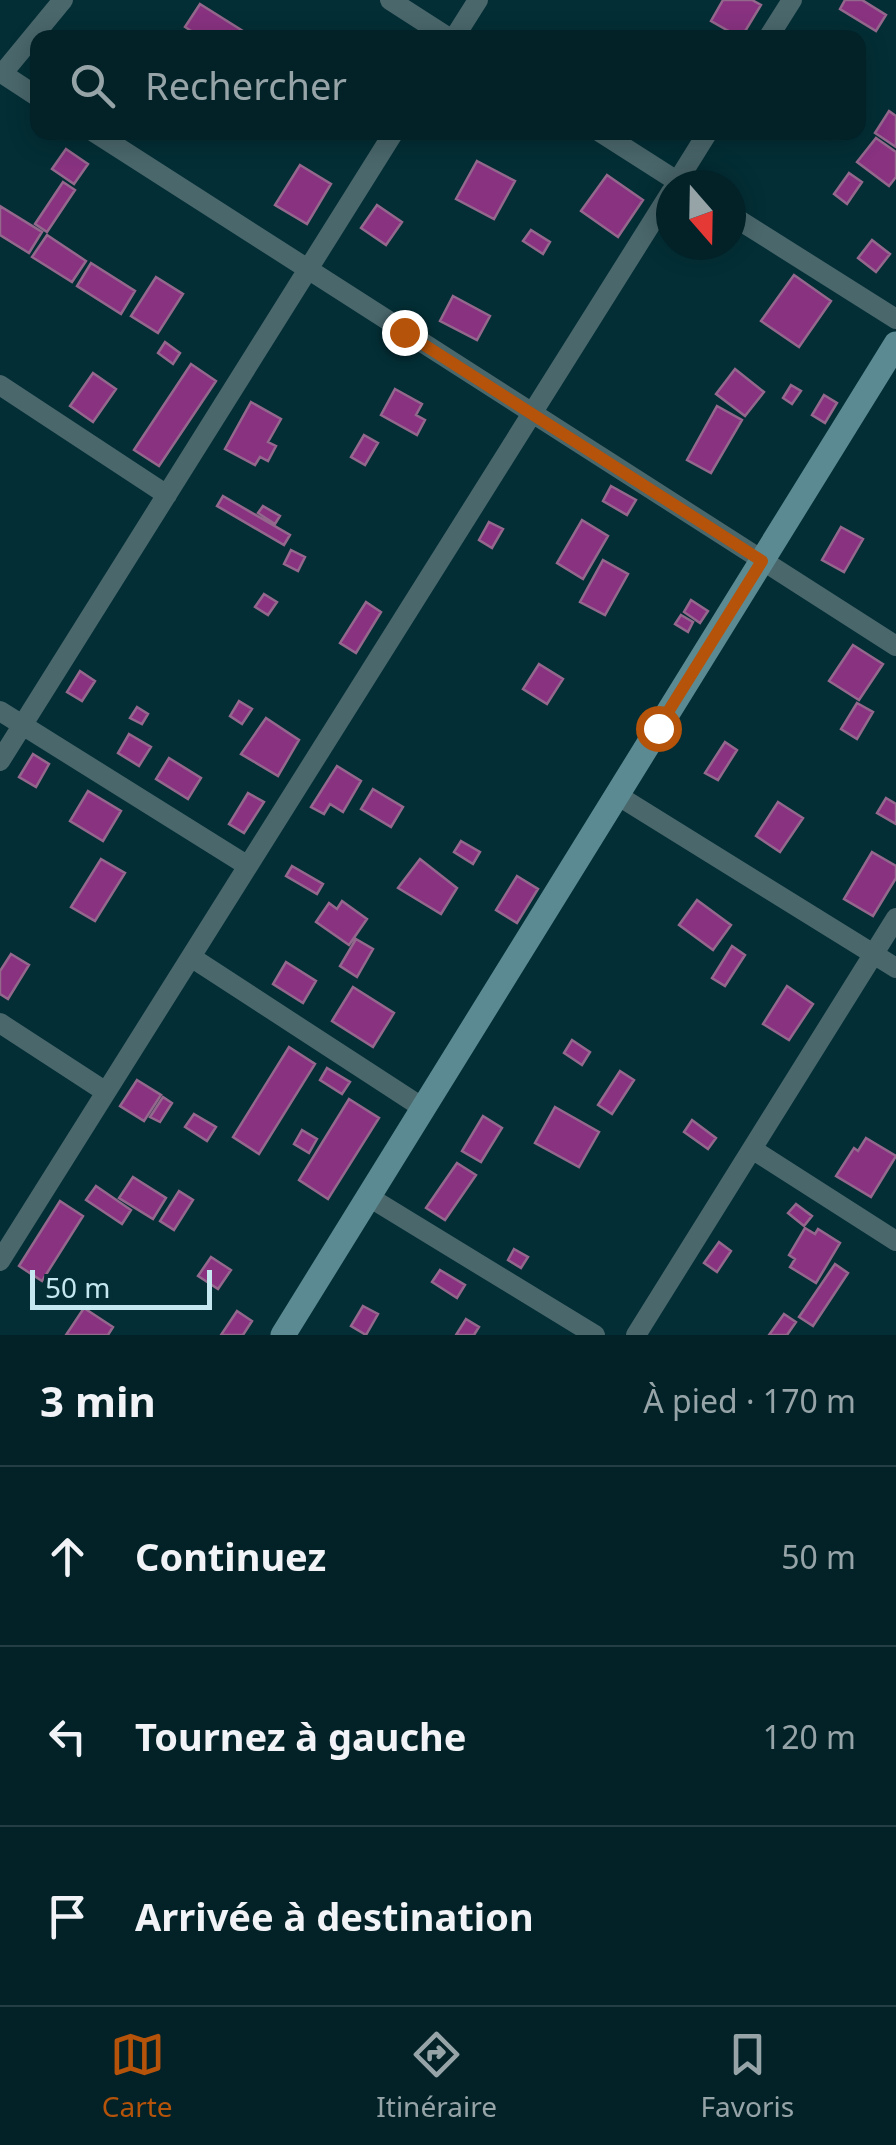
<!DOCTYPE html>
<html lang="fr">
<head>
<meta charset="utf-8">
<style>
  :root { --surface:#022228; --page:#0c2a30; --text:#f1f3f6; --muted:#96a4a8; --line:#233f45; --accent:#b45309 }
  body { margin:0; font-family:"Noto Sans",sans-serif; background:var(--page); color:var(--text) }
  .compass { position:absolute; left:656px; top:170px; width:90px; height:90px; border-radius:50%; background:var(--surface); box-shadow:0 5px 25px #0003; rotate:160deg }
  .scale { position:absolute; left:30px; bottom:25px; width:182px; box-sizing:border-box; padding-left:10px; border:5px solid #c5e8f0; border-top:0; font-size:28px; line-height:35px; white-space:nowrap; color:#c5e8f0; -webkit-text-stroke:8px #032e35; paint-order:stroke }
  .stop { position:absolute; width:30px; height:30px; margin:-22px; border:8px solid #b45309; border-radius:50%; background:#fff }
  .stop.end { background:#b45309; border-color:#fff; box-shadow:0 2px 10px #0008 }
  .list { margin:0; padding:0; list-style:none }
  h2 { display:flex; justify-content:space-between; align-items:center; height:130px; margin:0; padding:0 40px; font-size:42px }
  h2 small { font-size:32px; font-weight:400; color:var(--muted) }
  .list li { display:grid; grid-template-columns:65px 1fr auto; gap:30px; align-items:center; box-sizing:border-box; height:180px; padding:0 40px; border-top:2px solid var(--line) }
  .list b { display:block; font-size:38px; white-space:nowrap }
  .list em { font-size:32px; font-style:normal; color:var(--muted) }
  .icon { flex:none; width:55px; height:55px; fill:none; stroke:currentColor; stroke-width:2; stroke-linecap:round; stroke-linejoin:round }
  .map { position:relative; flex:none; width:896px; height:1335px; overflow:hidden }
  .search { position:absolute; background:var(--surface); box-shadow:0 5px 25px #0003; left:30px; right:30px; top:30px; height:110px; display:flex; align-items:center; gap:25px; box-sizing:border-box; padding:0 35px; border-radius:20px; color:var(--muted); font-size:38px }
  .sheet { height:670px; background:var(--surface) }
  nav { display:flex; justify-content:space-around; align-items:center; box-sizing:border-box; height:140px; border-top:2px solid var(--line); background:var(--surface); font-size:28px; color:var(--muted) }
  nav a { display:grid; justify-items:center; gap:5px }
  nav .on { color:var(--accent) }
  .map>svg:first-child { display:block }
</style>
</head>
<body>
<div class="map">
<svg width="896" height="1335" viewBox="0 0 896 1335">
  <rect width="100%" height="100%" fill="#032e35"/>
  <path fill="#883280" stroke="#94688d" stroke-width="2.5" d="M723,0H752L761,5L741,38L711,21Z
    M845,0H862L886,15L876,31L840,9Z
    M200,4L254,38H202L185,27Z
    M889,111L896,116V147L875,133Z
    M876,138L896,152V177L889,186L857,162Z
    M66,149L88,164L74,184L52,169Z
    M477,161L515,181L494,219L456,199Z
    M300,165L331,184L307,224L275,205Z
    M849,173L862,182L847,204L834,194Z
    M607,175L643,200L618,237L581,211Z
    M63,182L75,190L47,232L35,224Z
    M377,205L402,222L386,245L361,228Z
    M0,206L42,232L29,253L0,235Z
    M531,230L550,242L543,254L523,241Z
    M47,235L86,261L72,282L32,257Z
    M872,240L890,254L876,272L858,258Z
    M679,245H707L698,258Z
    M91,263L135,291L121,314L77,286Z
    M794,275L831,301L799,347L761,321Z
    M156,277L183,294L158,333L131,316Z
    M453,296L490,316L477,340L440,321Z
    M165,342L180,353L173,364L158,353Z
    M191,364L216,381L159,466L134,450Z
    M735,369L764,392L745,416L716,394Z
    M93,373L116,389L93,422L70,406Z
    M791,385L801,391L792,404L783,398Z
    M395,389L422,404L416,415L425,420L417,435L381,415Z
    M824,395L837,403L825,423L812,415Z
    M251,402L281,419L268,442L276,446L268,461L260,457L255,465L225,449Z
    M717,406L742,420L711,473L687,460Z
    M364,435L378,443L365,465L351,457Z
    M611,486L636,500L627,515L603,501Z
    M223,496L290,535L284,545L217,506Z
    M263,506L280,516L275,524L258,513Z
    M582,520L608,536L583,579L557,563Z
    M489,522L503,529L492,548L479,540Z
    M841,527L863,539L844,572L822,560Z
    M291,550L305,557L298,571L284,564Z
    M603,560L628,574L605,615L580,602Z
    M264,594L277,602L268,615L255,607Z
    M691,600L708,611L700,623L684,612Z
    M366,602L381,612L356,653L340,643Z
    M681,615L693,622L688,632L675,624Z
    M853,645L883,664L859,700L829,681Z
    M539,664L563,679L547,704L523,689Z
    M80,671L95,681L82,701L67,692Z
    M239,701L252,709L242,724L230,716Z
    M857,703L873,712L857,739L841,729Z
    M137,707L148,714L142,724L130,718Z
    M266,718L299,740L278,776L241,754Z
    M129,734L151,747L139,766L118,753Z
    M725,742L737,750L718,780L705,773Z
    M33,754L49,764L36,787L19,777Z
    M169,758L201,778L188,799L156,779Z
    M337,766L361,781L343,812L330,804L324,814L311,807Z
    M373,789L403,807L391,827L361,809Z
    M88,791L121,811L103,841L70,821Z
    M248,793L264,802L244,833L229,824Z
    M886,798L896,804V824L877,813Z
    M778,802L803,818L780,852L756,836Z
    M461,841L480,852L473,864L454,852Z
    M872,852L896,866V878L873,916L844,899Z
    M101,859L125,873L95,921L71,907Z
    M420,859L457,888L441,914L398,888Z
    M292,866L323,884L317,894L286,876Z
    M517,876L538,889L517,923L496,910Z
    M697,900L731,925L713,950L679,925Z
    M342,901L367,919L349,945L316,922L329,903L337,909Z
    M356,939L373,949L357,977L340,966Z
    M732,946L745,955L725,986L712,978Z
    M11,954L29,965L8,999L0,994V971Z
    M286,962L316,981L303,1003L273,984Z
    M787,986L813,1004L789,1040L763,1024Z
    M353,987L394,1013L373,1047L332,1021Z
    M572,1040L590,1052L582,1065L564,1053Z
    M289,1047L315,1064L259,1154L233,1137Z
    M327,1068L350,1082L342,1094L320,1080Z
    M620,1071L634,1080L612,1114L598,1105Z
    M137,1080L161,1095L144,1121L120,1106Z
    M163,1097L172,1103L160,1122L150,1117Z
    M349,1099L379,1118L328,1199L299,1180Z
    M555,1107L599,1132L579,1167L535,1143Z
    M194,1114L216,1127L207,1141L185,1127Z
    M483,1116L502,1128L481,1162L462,1151Z
    M692,1120L716,1138L708,1149L684,1132Z
    M302,1130L317,1139L309,1153L294,1144Z
    M866,1138L896,1156L871,1197L836,1176L854,1148L858,1151Z
    M457,1163L476,1175L445,1220L426,1208Z
    M133,1177L166,1198L153,1219L119,1198Z
    M96,1186L131,1210L122,1224L86,1200Z
    M179,1191L193,1200L174,1230L160,1221Z
    M60,1201L83,1216L42,1281L19,1266Z
    M796,1204L812,1216L804,1226L788,1213Z
    M805,1228L815,1234L818,1229L840,1243L816,1283L790,1267L795,1259L789,1255Z
    M719,1242L731,1251L717,1272L704,1263Z
    M514,1249L528,1257L521,1268L508,1260Z
    M211,1257L231,1270L218,1289L198,1276Z
    M835,1264L848,1273L813,1326L799,1317Z
    M440,1270L465,1285L457,1298L432,1282Z
    M363,1306L378,1314L366,1335L351,1326Z
    M84,1308L113,1327L108,1335H66Z
    M237,1311L252,1321L243,1335H221Z
    M784,1314L796,1322L787,1335H769Z
    M466,1319L479,1327L474,1335H456Z"/>
  <g fill="none" stroke-linecap="round" stroke-linejoin="round">
    <path stroke="#4a676c" stroke-width="20" d="M390,0L449,38
      M454,38L478,0
      M768,38L792,0
      M0,72L38,97
      M2,74L63,0
      M94,132L896,646
      M600,132L683,185
      M675,185L708,132
      M731,215L896,319
      M0,385L167,495
      M0,711L248,866
      M0,761L394,132
      M617,795L896,968
      M191,957L423,1108
      M0,1023L106,1092
      M752,1149L896,1241
      M369,1197L595,1335
      M0,1261L671,192
      M636,1335L896,918"/>
    <path stroke="#5b8a93" stroke-width="25" d="M283,1335L896,344"/>
  </g>
  <g fill="none" stroke-linecap="round" stroke-linejoin="round">
    <path stroke="#b45309" stroke-width="12" d="M404,332L762,561L658,728"/>
  </g>
</svg>
<svg class="compass" viewBox="-18 -18 36 36"><path d="M0-13l5 13h-10z" fill="#e53935"/><path d="M0 13l5-13h-10z" fill="#96a4a8"/></svg>
<div class="scale">50 m</div>
<div class="stop" style="left:658px;top:728px"></div>
<div class="stop end" style="left:404px;top:332px"></div>
<div class="search"><svg class="icon" aria-label="search" viewBox="0 0 24 24"><circle cx="10" cy="10" r="6"/><path d="M15 15l6 6"/></svg>Rechercher</div>
</div>
<section class="sheet">
<h2>3 min<small>À pied · 170 m</small></h2>
<ul class="list">
<li><svg class="icon" aria-label="ahead" viewBox="0 0 24 24"><path d="M12 20V5M6 11l6-6 6 6"/></svg><div><b>Continuez</b></div><em>50 m</em></li>
<li><svg class="icon" aria-label="left" viewBox="0 0 24 24"><path d="M17 20v-9H6M10 6l-5 5 5 5"/></svg><div><b>Tournez à gauche</b></div><em>120 m</em></li>
<li><svg class="icon" aria-label="arrive" viewBox="0 0 24 24"><path d="M6 21V4h12l-3 4 3 4H6"/></svg><div><b>Arrivée à destination</b></div></li>
</ul>
</section>
<nav>
<a class="on"><svg class="icon" aria-label="map" viewBox="0 0 24 24"><path d="M3 6l6-2 6 2 6-2v14l-6 2-6-2-6 2zM9 4v14M15 6v14"/></svg>Carte</a>
<a><svg class="icon" aria-label="directions" viewBox="0 0 24 24"><path d="M12 3l9 9-9 9-9-9zM9 14v-3h6M13 9l2 2-2 2"/></svg>Itinéraire</a>
<a><svg class="icon" aria-label="saved" viewBox="0 0 24 24"><path d="M7 4h10v16l-5-4-5 4z"/></svg>Favoris</a>
</nav>
</body>
</html>
